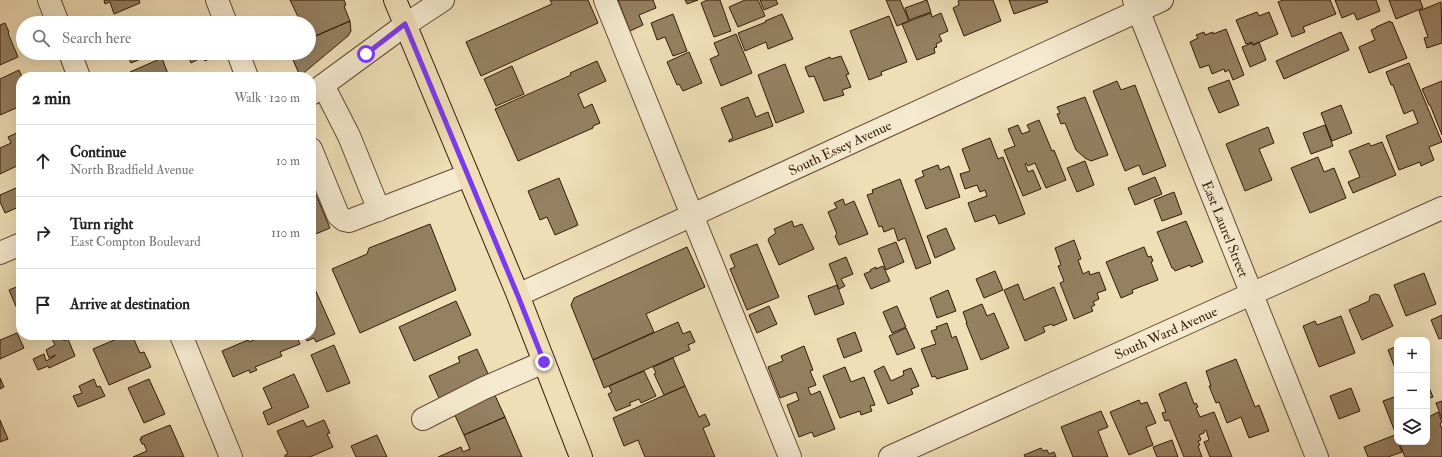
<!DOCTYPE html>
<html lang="en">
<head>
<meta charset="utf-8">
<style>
  :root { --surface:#fff; --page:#f6f6f6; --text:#222; --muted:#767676; --line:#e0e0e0 }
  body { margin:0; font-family:"IM FELL Double Pica",serif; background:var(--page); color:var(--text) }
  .controls { position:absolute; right:12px; bottom:12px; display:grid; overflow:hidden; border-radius:8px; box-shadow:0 4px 16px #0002 }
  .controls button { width:36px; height:36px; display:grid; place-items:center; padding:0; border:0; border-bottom:1px solid var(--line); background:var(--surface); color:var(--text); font:20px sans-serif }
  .stop { position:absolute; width:12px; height:12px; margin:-9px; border:3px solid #7c3aed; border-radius:50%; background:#fff }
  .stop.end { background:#7c3aed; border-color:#fff; box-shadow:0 1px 4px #0008 }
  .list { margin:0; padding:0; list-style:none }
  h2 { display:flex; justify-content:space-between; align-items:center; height:52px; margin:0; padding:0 16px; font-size:17px }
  h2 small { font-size:13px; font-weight:400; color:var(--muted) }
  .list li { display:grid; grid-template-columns:26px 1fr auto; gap:12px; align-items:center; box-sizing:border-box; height:72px; padding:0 16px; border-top:1px solid var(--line) }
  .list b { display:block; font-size:15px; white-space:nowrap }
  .list p { margin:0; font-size:13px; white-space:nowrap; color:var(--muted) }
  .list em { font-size:13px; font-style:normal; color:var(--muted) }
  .icon { flex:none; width:22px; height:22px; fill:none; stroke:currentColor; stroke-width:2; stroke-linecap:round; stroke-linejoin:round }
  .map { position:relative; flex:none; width:1442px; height:457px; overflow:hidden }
  .search { position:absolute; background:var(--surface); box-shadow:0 4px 16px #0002; left:16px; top:16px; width:300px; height:44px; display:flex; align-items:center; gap:10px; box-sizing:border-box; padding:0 14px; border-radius:22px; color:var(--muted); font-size:15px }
  .panel { position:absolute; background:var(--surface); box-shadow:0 4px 16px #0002; left:16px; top:72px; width:300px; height:268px; border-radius:16px }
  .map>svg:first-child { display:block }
</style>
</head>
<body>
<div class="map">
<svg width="1442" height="457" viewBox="0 0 1442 457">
  <rect width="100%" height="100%" fill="#efdeb6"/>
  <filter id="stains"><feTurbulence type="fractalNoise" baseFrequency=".005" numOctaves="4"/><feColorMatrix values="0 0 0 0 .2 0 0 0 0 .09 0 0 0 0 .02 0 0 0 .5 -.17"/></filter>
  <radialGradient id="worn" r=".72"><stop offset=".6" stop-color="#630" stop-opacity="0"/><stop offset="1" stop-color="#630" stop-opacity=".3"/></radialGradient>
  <path fill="#958062" stroke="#341a08" d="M104,0H139L140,3L114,14L110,2L105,4Z
    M290,0H344L346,5L344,6L350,21L315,36L308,21L301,23Z
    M550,0H588L598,23L481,76L466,42L552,4Z
    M618,0H653L656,8L639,15L643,25L630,31Z
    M685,0H698L687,4Z
    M707,0H720L731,31L714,37L701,3Z
    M745,0H758L765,16L738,27L729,7Z
    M760,0H776L778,4L764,10Z
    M886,0H900L909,21L897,26Z
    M927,0L931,12L909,20L905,8Z
    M960,0H993L1001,21L964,36L953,8L959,5L958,1Z
    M1009,0H1047L1048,2L1014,14Z
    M1283,0H1330L1336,14L1303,27L1305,32L1292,37L1278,2Z
    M1335,0H1376L1380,11L1357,20L1354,13L1342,18Z
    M1389,0H1420L1423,8L1396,19Z
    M1441,2L1442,43L1427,48L1424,38L1428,37L1419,11Z
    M1257,12L1259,16L1269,12L1278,34L1253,45L1252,42L1246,44L1236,20Z
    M931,13L932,17L941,13L948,31L939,35L942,41L936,44L937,47L934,48L935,53L917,60L902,24Z
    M673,14L687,51L673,56L665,37L657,40L651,23Z
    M782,14L793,39L768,49L766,42L745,51L738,33L766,22L765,21Z
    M889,16L907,62L881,72L882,75L869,80L850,31Z
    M172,17L175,23H158Z
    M150,19L152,23H141Z
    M350,21L351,31L348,36L300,76L290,53H309V39Z
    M1390,21L1391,23L1392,22L1407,58L1369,73L1359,47L1375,40L1371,30L1376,28V27Z
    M5,23L9,32L8,33L18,57L0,65V25Z
    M1226,29L1244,75L1233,80L1229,70L1225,72L1224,69L1212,74L1209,65L1200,68L1190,42L1198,38L1196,35L1204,32L1205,35L1213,32V34Z
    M1341,32L1349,50L1284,79L1276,61Z
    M736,34L752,73L721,86L710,59L719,55L714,43Z
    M1259,42L1266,60L1250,67L1242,47L1252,43L1253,45Z
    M689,52L702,83L683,91L679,84L677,85L667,62Z
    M126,53H155L131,63Z
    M187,53H221L205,61L203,57L191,63Z
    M841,56L849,74L846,75L851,87L842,90L844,95L824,101L814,76L809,77L805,67L830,57L831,59Z
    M162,58L168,74L171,73L173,77H132L130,72Z
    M597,61L606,81L578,94L584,108L592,104L600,123L593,126V128L518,161L495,109L571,75L570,73Z
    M1409,63L1442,142L1429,147L1434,160L1421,166L1420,162L1399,170L1386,136L1418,123L1413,110L1404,114L1393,85H1391L1386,72Z
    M785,64L804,112L776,123L758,75Z
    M512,66L524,94L496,106L484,79Z
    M19,70L22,77H21V106L0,115V79Z
    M1229,80L1239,105L1219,113L1208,88Z
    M1117,81L1121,90L1135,85L1166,166L1143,175L1139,165L1125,171L1093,91Z
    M1442,81V135L1430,105H1429L1422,89Z
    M748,97L756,117L768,112L773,126L729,142V140L733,138L721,108Z
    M1085,97L1108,155L1091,161L1085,158L1076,150L1065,123L1061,124L1057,114L1060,113L1057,107Z
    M1341,105L1352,133L1332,141L1321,113Z
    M1039,120L1052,151L1054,150L1066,180L1046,188L1035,163L1028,166L1026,163L1025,164L1028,172L1033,170L1041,189L1023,196L1004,150L1015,146L1008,129L1018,125L1022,134L1030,131L1027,125Z
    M1325,125L1333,146L1311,154L1303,133Z
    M1268,127L1274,143L1259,149L1272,180L1245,191L1226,144Z
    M21,131V164L0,174V148L11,143L8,137Z
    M990,138L998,159L1003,157L1025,214L999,224L995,215L975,222L968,203L987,196L985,190L980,192L977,185L965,189L960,174L970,171L962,149Z
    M1382,142L1396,175L1353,193L1348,182L1360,177L1349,151L1369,143L1371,146Z
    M1318,157L1324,172L1334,168L1346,198L1310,213L1291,168Z
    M1085,161L1094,185L1077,192L1067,168Z
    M938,165L940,170L949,166L960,197L926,209L915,180L924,176L922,171Z
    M1155,177L1162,194L1135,205L1128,188Z
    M559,178L578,225L555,235L547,217L540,220L528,191Z
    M900,179L931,263L916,269L905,238L898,241L894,228L884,232L882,226L879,227L867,195L873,193L872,190Z
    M311,183L330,228L311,236Z
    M16,188L21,198V206L5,213L0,202V195Z
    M1174,192L1182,214L1162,221L1154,200Z
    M843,199L845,205L854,201L868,234L839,245L835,236L837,234L828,212L837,208L834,203Z
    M792,221L794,227L802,224L814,249L779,265L768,240L769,238L776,233L774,229Z
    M1186,221L1203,262L1191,267L1190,265L1175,271L1173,268H1172L1157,232Z
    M430,224L456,290L360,333L332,269L367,254L369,248Z
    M946,228L955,249L935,258L927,236Z
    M1074,240L1081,259L1078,260L1083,274L1089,271L1090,275L1099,272L1106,290L1097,293L1099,299L1093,302L1095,305L1091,307L1093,311L1074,319L1060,283L1064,281L1058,266L1061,265L1055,248Z
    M896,242L904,262L886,270L878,249Z
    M757,244L779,297L747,310L730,269L735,267L730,255Z
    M687,247L705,287L646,314L654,332L593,360L571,305L574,298Z
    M1144,247L1148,257L1151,256L1153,261L1151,262L1158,280L1132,290L1133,293L1121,298L1106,262Z
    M846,257L853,274L841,279L845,286L839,289L829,264Z
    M883,266L890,281L871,289L864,274L871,271L870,270L876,267V269Z
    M995,271L1003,290L984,298L976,279Z
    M1424,273L1436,304L1406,316L1394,285Z
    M1018,284L1024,300L1054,287L1067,320L1053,326L1052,324L1043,327L1045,332L1025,341L1004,290Z
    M21,285V318L9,290Z
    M837,285L844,304L815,315L808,296Z
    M314,287L335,334L316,342L314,338L307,341L304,335H311V288Z
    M948,290L956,311L937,318L930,298Z
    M1375,294L1379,295L1393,326L1362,340L1349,310L1369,301L1370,296Z
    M456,301L471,335L414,361L399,327Z
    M982,304L987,316L994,313L1009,348L981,360L966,323H967L963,312Z
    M769,306L777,324L757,333L749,315Z
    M897,306L906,327L892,333L883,312Z
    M1442,315V338L1439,339L1431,320Z
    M1341,316L1355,353L1319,367L1303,326L1315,321L1317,325Z
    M678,322L683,334L690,331L695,342L688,345L690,350L604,388L593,360Z
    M947,323L952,338L956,336L968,369L937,379L935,376L932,377L921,349L936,344L931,331L937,329L936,327Z
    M906,328L915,348L897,355L889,336Z
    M855,332L862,351L844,358L837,339Z
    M17,333L24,348L0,359V340Z
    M50,335H61L64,341L68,339L75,356L49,368L48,366L38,370L33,359L44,354L46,361L55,356V355L49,358L46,350L55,345Z
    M126,335H132L140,353L144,352L151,367L109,385L93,349Z
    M265,335H296L300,344L280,352L282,356L255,367L257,370L250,373L249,370L233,377L222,351L248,340L249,342Z
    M334,345L350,383L327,392L311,355Z
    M804,346L813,370L810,371L816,385L808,388L811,395L820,391L835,429L814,437L812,432L799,437L787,405L799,400L796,392L780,398L768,367L783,361L781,356Z
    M1397,346V373L1388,350Z
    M477,349L489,376L439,398L429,376L460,362L458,357Z
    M673,358L685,386L664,395L654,374L656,373L653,367Z
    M1236,359L1255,407L1259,405L1269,431L1249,438L1241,417L1227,423L1219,402L1216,403L1209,386H1211L1206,371Z
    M884,366L891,381L904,375L903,371L911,368L919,386L911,389L913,394L888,404L874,371Z
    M845,367L851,382L864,377L875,405L870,406L872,411L861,415L860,411L840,418L823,376Z
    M644,371L656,396L641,403L639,399L629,403L631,405L616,411L608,394L612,392L609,386Z
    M294,374L309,407L268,425L263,412L272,408L263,388Z
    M0,378L4,387L0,389Z
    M94,379L97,387L100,386L105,396L78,407L73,396L82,393L79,386Z
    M149,379L165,414L144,423L128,388Z
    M1186,382L1194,404L1196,403L1198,407L1196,408L1200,417L1214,412L1232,457H1210L1204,442L1209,440L1206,430L1204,431V433L1199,435L1201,440L1198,441L1200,445L1198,446L1202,457H1184L1169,420L1165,421L1162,413L1166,412L1159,394Z
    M1427,385H1428L1433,397L1427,399Z
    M685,386L699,417L705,414L710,425L703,428L715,457H645L638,440L624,446L613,418Z
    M1351,388L1360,411L1339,419L1330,396Z
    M493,391L505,417L464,435L452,409Z
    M1397,396V437L1383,401Z
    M1139,400L1141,404L1147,402L1156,423L1146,427L1153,445L1129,455L1110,412Z
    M1442,401V419L1436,403Z
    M1101,411L1108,427L1098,431L1108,457H1073L1061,427Z
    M1438,412L1442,422L1440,424L1442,429V457H1405L1399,442H1427V418Z
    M505,417L522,457H438L461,447L463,452L470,449L464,435Z
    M0,420L8,439L0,442Z
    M303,420L307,427L324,420L330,433L327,434L333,447L310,457H285V455L288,454L277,431Z
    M170,425L184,457H133L147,451L144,444H142L140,439H142L141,437Z
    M377,435L387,457H356L351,446Z
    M1395,435L1402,452L1388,457H1368L1364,447Z
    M1172,440L1178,457H1157L1153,447Z
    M1041,448L1043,451L1047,450L1049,454L1054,452L1056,457H1025L1024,455Z"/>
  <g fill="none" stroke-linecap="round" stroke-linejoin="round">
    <g stroke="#634b34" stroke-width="24">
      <path id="minor" d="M49,0L58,23
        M217,0L226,23
        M605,0L790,457
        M1134,0L1317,457
        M70,53L79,77
        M238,53L247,77
        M323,85L349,136L379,210
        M311,94L405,25L443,0
        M311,149L338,215L344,220L349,221L468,175
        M0,253L21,244
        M518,295L1162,0
        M181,335L231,457
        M423,419L482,389L544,362
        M890,457L1442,208"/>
    </g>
    <g stroke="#341a08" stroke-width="24">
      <path id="major" d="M395,0L518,295L581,457"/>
    </g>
    <use href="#minor" stroke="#f5ead0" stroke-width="22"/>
    <use href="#major" stroke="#efdeb6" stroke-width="22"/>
  </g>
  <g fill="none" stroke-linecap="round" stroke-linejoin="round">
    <path stroke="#7c3aed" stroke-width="5" d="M366,54L405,24L518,296L544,362"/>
  </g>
  <g text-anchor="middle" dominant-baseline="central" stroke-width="3" stroke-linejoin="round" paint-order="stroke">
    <g font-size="14" fill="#341a08" stroke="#f5ead0">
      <text transform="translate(840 148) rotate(-25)">South Essey Avenue</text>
      <text transform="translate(1225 229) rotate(68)">East Laurel Street</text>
      <text transform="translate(1166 333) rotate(-24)">South Ward Avenue</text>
    </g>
  </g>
  <rect width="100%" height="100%" filter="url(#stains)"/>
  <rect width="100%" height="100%" fill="url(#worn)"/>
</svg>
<div class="controls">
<button>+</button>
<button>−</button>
<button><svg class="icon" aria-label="layers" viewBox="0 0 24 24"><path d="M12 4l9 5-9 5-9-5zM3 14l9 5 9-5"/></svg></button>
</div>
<div class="stop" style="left:366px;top:54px"></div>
<div class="stop end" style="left:544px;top:362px"></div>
<div class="search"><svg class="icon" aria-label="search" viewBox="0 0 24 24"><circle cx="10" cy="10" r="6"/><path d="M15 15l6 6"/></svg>Search here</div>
<section class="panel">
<h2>2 min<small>Walk · 120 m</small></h2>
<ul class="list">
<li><svg class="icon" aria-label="ahead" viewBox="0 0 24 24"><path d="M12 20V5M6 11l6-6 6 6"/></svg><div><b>Continue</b><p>North Bradfield Avenue</p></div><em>10 m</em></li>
<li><svg class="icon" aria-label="right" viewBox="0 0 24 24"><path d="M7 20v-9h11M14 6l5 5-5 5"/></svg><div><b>Turn right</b><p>East Compton Boulevard</p></div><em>110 m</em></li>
<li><svg class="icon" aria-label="arrive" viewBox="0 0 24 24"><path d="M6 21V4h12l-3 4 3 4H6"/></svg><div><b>Arrive at destination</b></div></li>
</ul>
</section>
</div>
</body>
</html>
